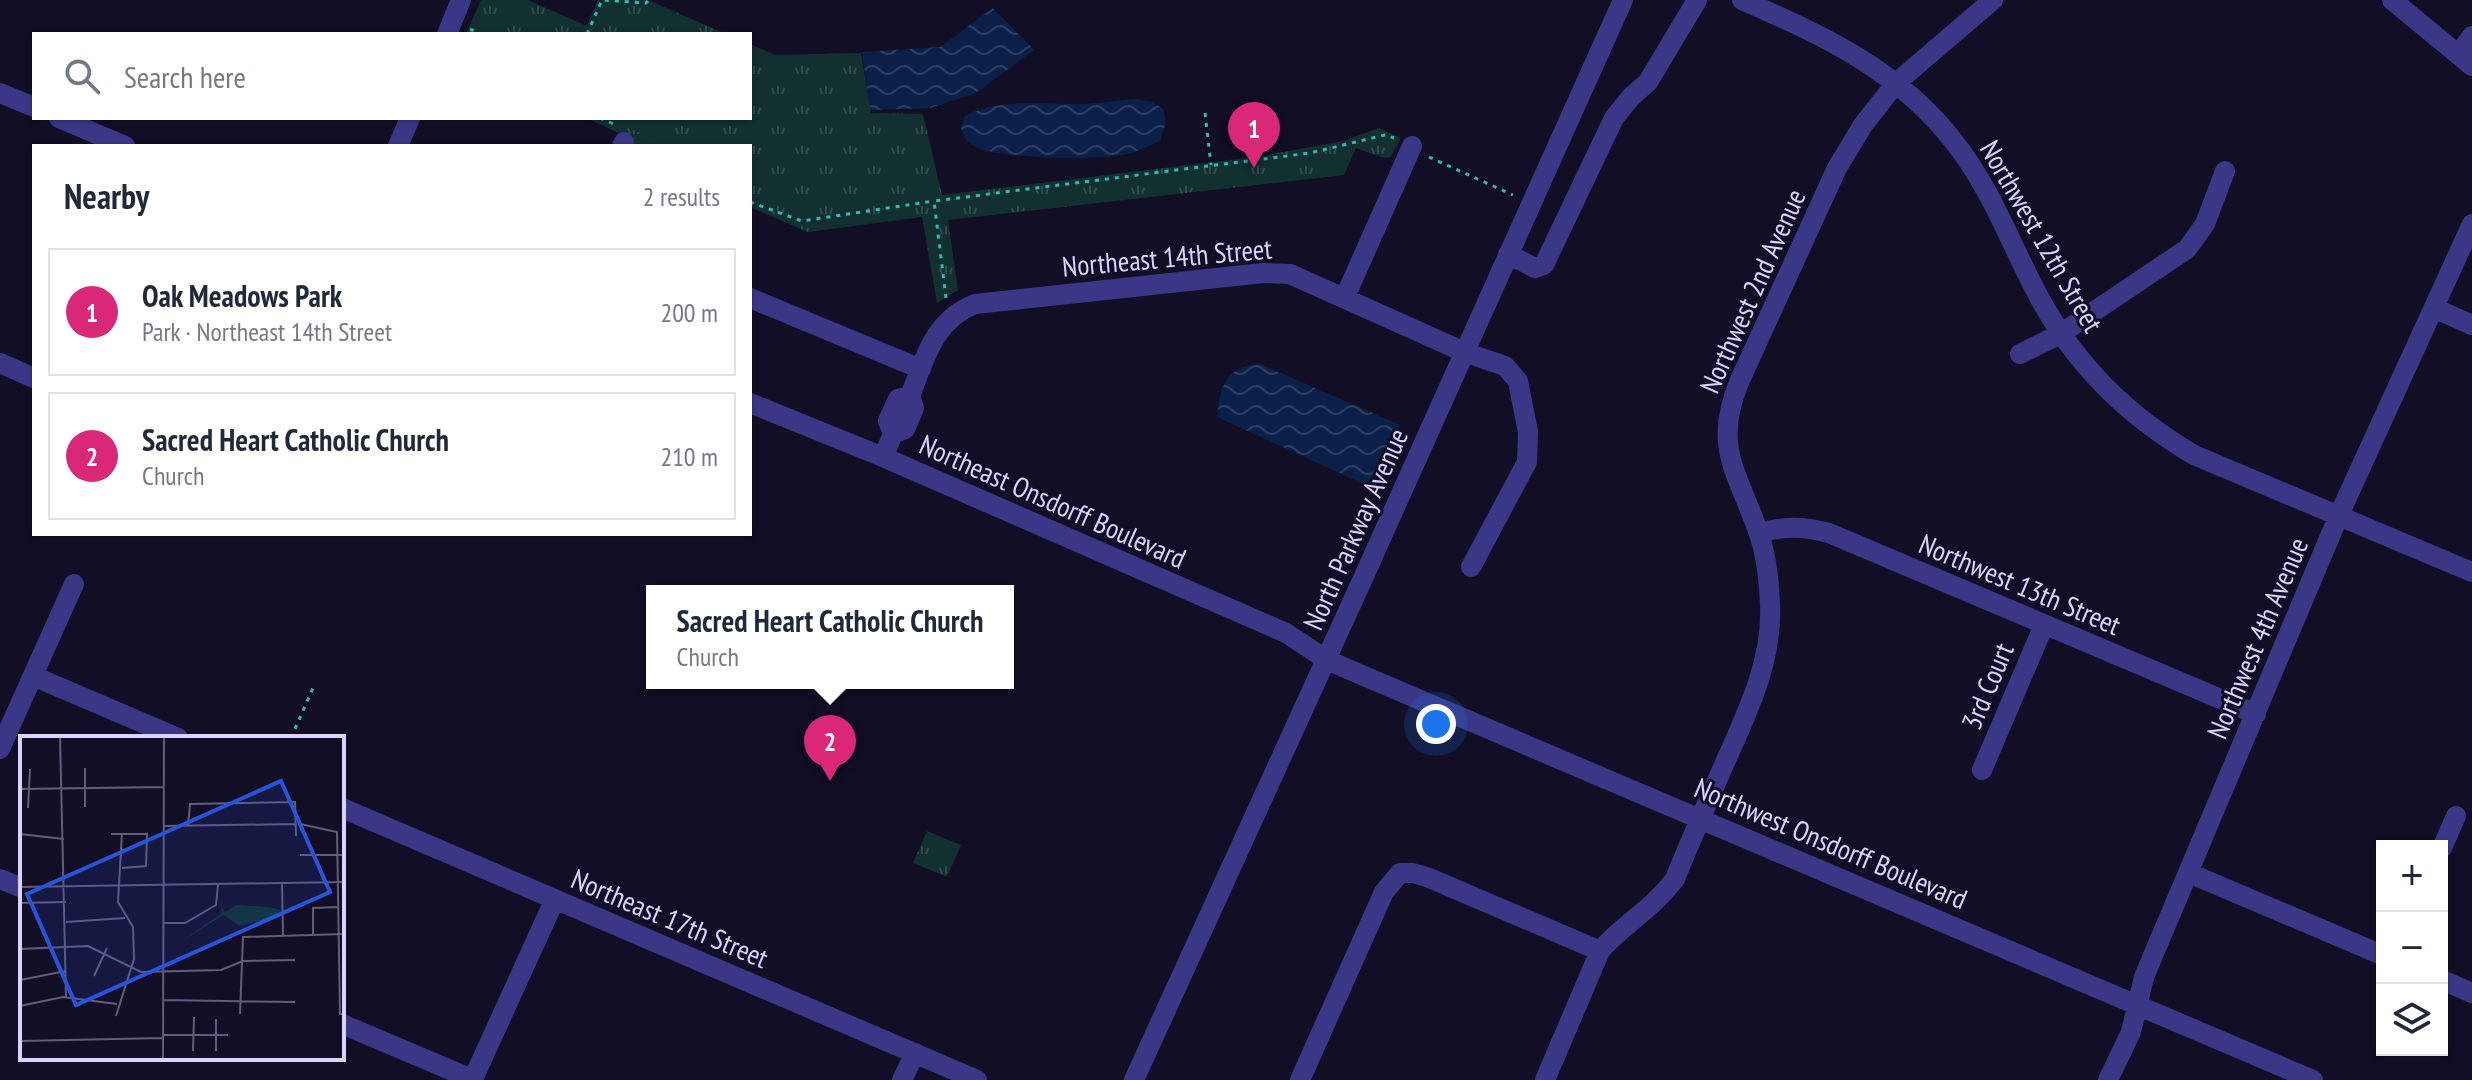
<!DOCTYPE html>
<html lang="en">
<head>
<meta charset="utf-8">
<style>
  :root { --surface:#fff; --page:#f6f6f7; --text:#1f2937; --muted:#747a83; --line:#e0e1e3; --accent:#db2777 }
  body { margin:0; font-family:"PT Sans Narrow",sans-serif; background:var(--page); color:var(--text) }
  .controls { position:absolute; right:24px; bottom:24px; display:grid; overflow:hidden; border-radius:0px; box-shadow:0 2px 6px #0004 }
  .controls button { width:72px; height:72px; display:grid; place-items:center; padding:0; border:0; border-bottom:2px solid var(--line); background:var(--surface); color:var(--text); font:40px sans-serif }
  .you { position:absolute; left:1436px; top:724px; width:28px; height:28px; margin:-20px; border:6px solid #fff; border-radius:50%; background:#1a73e8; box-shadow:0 0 0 12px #1a73e833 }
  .badge { display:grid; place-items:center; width:52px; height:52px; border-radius:50%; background:var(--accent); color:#fff; font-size:26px; font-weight:700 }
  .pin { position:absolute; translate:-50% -66px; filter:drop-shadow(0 2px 4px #0008) }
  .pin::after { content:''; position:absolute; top:42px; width:28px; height:24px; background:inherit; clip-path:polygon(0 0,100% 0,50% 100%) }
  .popup { position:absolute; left:646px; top:585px; width:368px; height:104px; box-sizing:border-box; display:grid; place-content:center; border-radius:0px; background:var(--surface); filter:drop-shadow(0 2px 6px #0005); font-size:26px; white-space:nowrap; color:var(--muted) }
  .popup b { font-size:30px; color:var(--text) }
  .popup::after { content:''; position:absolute; left:50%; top:100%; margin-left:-16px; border:16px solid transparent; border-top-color:var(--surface) }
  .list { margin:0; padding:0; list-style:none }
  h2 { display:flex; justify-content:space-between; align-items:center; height:104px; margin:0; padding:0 32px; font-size:34px }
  h2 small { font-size:26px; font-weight:400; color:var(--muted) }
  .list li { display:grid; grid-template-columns:52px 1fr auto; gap:24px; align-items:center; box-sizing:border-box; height:128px; margin:0 16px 16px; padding:0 16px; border:2px solid var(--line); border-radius:0px }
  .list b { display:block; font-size:30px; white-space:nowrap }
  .list p { margin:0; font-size:26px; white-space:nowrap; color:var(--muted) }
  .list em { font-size:26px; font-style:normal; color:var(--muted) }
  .icon { flex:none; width:44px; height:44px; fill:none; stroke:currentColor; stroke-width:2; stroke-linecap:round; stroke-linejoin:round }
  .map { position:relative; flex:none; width:2472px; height:1080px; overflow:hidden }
  .search { position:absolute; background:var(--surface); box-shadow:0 2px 6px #0004; left:32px; top:32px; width:720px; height:88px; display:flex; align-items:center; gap:20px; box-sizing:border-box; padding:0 28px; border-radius:0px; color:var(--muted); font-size:30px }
  .panel { position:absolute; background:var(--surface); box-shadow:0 2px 6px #0004; left:32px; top:144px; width:720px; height:392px; border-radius:0px }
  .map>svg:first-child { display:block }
</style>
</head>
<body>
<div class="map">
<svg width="2472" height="1080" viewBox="0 0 2472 1080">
  <defs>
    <pattern id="park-tufts" width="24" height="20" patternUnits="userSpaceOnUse" patternTransform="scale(2)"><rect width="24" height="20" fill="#11302f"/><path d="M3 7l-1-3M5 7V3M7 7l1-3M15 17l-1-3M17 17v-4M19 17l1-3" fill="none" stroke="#334d4e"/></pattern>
    <pattern id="water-waves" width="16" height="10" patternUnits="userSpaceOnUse" patternTransform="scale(2)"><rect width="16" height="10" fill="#0a2049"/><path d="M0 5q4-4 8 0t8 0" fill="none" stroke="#2d4064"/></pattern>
  </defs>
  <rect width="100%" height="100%" fill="#120e26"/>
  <path fill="url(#park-tufts)" d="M481,0H528L587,26L598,0H648L726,34H466Z
    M750,44L775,55L861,53L871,113L923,114L942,195L1262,156L1343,141L1379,128L1401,138L1391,157L1384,158L1356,148L1344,175L948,220L958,290L937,303L922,217L808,232L750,207V146H630L632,139L586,118H750Z
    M927,831L961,845L947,877L913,863Z"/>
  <path fill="#11302f" d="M625,118H671L661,141L622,125Z"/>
  <path fill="url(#water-waves)" d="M993,8L1034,50L976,93L930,108L870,110L862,52L940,47Z
    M1136,99L1152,102L1163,109L1166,122L1160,141C1150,145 1141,150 1131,153C1106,161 998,159 976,147C967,143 965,138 961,129L965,116C1001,97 1046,105 1085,104C1102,103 1119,100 1136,99Z
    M1260,364L1400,425L1370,487L1217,417C1221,387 1224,366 1260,364Z"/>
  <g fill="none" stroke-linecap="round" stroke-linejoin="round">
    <path stroke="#2abcb5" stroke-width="3" stroke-dasharray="4 6" stroke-linecap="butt" d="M470,29L481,34
      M587,34L602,0L646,3L649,0
      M1205,113L1211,165
      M600,118L614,124
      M1429,157L1513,195
      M750,202L802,221L934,201
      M946,298L934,201L1310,153L1385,135L1394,138
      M291,738L313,688"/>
    <path stroke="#3b3787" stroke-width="20" d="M1742,0C1824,36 1899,70 1955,143C1992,190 2011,245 2039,297C2075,364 2129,417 2194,455L2472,572
      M2392,0L2472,66
      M447,34L461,0
      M2458,55L2472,36
      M0,93L34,107
      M59,118L125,146
      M398,146L410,118
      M622,146L624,142
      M1508,254L1535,268L1544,265L1614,118L1631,97L1648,82L1697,0
      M1345,297L1412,146
      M750,298L921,369
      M2434,308L2472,325
      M2020,354L2062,333L2187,249L2205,224L2225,171
      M0,363L34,378
      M750,403L883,457L1286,633L1327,660L1357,673L2313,1080
      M893,434L888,421L898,399L910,396
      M883,457L893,434L905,429L914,408L910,396C925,358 934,320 975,304L1263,273L1290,274L1464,352L1505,366L1518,381L1528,432L1527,462L1471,567
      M1759,533C1785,526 1803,526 1829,533L2256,714
      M33,676L178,738
      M0,749L74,584
      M1982,770L2044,625
      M342,808L977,1080
      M2442,848L2456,816
      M2189,873L2382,955
      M0,879L22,888
      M2442,980L2472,993
      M342,1024L474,1080
      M473,1079L555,899
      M902,1080L915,1053
      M1134,1080C1300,721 1461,361 1623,0
      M1300,1080L1384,892L1400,873H1413L1427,877L1600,951
      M1545,1080L1600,951C1624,923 1651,911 1675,879C1690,841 1707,804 1723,767C1746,715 1773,662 1770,604C1769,580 1766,553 1758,531C1737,471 1712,446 1740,380L1837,168L1863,125L1896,83L1993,0
      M2108,1080L2131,1032L2144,977L2339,515L2472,224"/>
  </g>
  <g text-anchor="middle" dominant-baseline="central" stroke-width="6" stroke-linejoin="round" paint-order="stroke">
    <g font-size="28" fill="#d8d3ff" stroke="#120e26">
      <text transform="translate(2042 236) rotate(60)">Northwest 12th Street</text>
      <text transform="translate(1167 257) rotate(-5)">Northeast 14th Street</text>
      <text transform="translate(1752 291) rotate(-66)">Northwest 2nd Avenue</text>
      <text transform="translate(1053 501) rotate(24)">Northeast Onsdorff Boulevard</text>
      <text transform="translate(1355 529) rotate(-66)">North Parkway Avenue</text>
      <text transform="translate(2020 584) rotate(23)">Northwest 13th Street</text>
      <text transform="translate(2257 638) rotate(-67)">Northwest 4th Avenue</text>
      <text transform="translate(1987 686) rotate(-67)">3rd Court</text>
      <text transform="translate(1831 843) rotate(23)">Northwest Onsdorff Boulevard</text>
      <text transform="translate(670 918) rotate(23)">Northeast 17th Street</text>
    </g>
  </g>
  <g transform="translate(20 736)">
    <rect width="324" height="324" fill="#120e26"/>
    <path d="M200,168L205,176L216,169L249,171L260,174L261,180L219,190L204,179L160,206L202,177Z" fill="#11302f"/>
    <path fill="none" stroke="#615d7d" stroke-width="2" d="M40,0L46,261M65,32V71M0,53L144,51M8,72L10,33M280,88L317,96L320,278H324M144,90L275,88M168,90L170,68L275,66L276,100M0,98L44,103M91,98H127L126,130L102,132M280,119H324M262,148L263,199M0,151L324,146M0,167L46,166M46,186L105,182M144,187H165L196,169L198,149M293,198V172L318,171M0,213L68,210L121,236L201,234L223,225L275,224M74,240L87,212M0,244L46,235M143,264L275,266M0,270L43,261L97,268M220,278L223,201L324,198M96,280L114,223L113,191L98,166L102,97M196,283V315M143,299H208M0,305L143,302M173,315L174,281M143,324L144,0"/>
    <path fill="#2655da" fill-opacity="0.15" stroke="#2655da" stroke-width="4" d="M261,45L310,156L56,269L7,158Z"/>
    <rect width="324" height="324" fill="none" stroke="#d8d3ff" stroke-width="4"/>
  </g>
</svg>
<div class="controls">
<button>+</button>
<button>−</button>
<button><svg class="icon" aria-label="layers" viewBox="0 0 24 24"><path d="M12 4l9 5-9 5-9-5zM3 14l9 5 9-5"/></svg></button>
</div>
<div class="you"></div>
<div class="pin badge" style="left:1254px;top:168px">1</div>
<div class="pin badge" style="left:830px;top:781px">2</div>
<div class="popup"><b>Sacred Heart Catholic Church</b>Church</div>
<div class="search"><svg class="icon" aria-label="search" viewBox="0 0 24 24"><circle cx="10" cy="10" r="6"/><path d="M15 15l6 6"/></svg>Search here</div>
<section class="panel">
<h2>Nearby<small>2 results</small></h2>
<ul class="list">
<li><span class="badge">1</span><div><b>Oak Meadows Park</b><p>Park · Northeast 14th Street</p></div><em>200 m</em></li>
<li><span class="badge">2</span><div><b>Sacred Heart Catholic Church</b><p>Church</p></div><em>210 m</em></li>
</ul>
</section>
</div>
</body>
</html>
